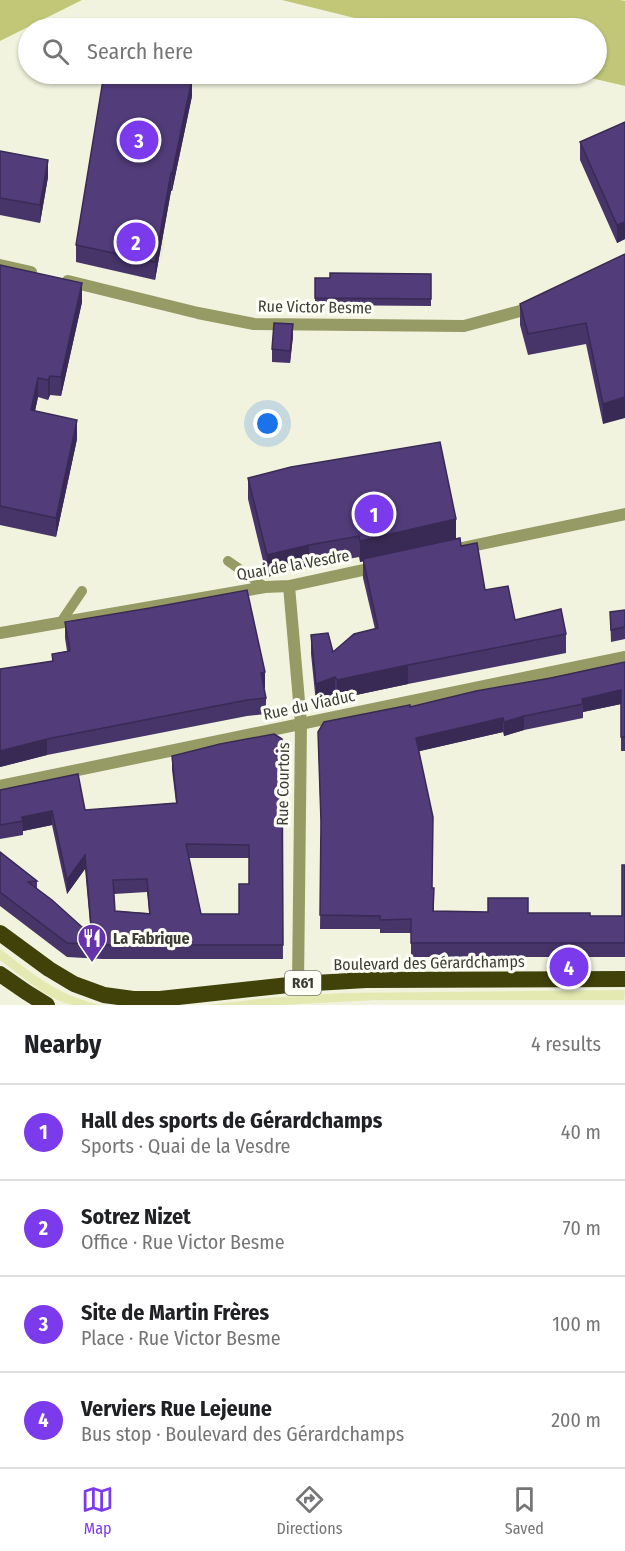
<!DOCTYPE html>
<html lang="en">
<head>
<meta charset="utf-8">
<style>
  :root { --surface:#fff; --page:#f6f6f6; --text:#202124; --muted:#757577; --line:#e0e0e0; --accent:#7c3aed }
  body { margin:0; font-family:"Fira Sans Condensed",sans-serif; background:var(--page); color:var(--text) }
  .you { position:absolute; left:268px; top:424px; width:21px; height:21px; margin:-15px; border:4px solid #fff; border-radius:50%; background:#1a73e8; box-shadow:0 0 0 9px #1a73e833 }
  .badge { display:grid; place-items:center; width:39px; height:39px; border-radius:50%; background:var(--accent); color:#fff; font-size:20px; font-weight:700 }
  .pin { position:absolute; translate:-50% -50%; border:3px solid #fff; box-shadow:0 2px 6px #0006 }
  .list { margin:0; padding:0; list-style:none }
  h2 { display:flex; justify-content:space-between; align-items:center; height:78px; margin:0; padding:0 24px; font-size:26px }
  h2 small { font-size:20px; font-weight:400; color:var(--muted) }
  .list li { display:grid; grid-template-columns:39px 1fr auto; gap:18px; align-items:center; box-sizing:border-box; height:96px; padding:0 24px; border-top:2px solid var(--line) }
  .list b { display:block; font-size:22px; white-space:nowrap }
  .list p { margin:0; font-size:20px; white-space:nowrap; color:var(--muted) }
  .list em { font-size:20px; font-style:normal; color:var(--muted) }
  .icon { flex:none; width:33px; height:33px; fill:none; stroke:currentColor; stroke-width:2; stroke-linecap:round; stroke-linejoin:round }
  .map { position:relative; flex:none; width:625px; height:1005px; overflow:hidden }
  .search { position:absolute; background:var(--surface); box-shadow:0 2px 4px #0004; left:18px; right:18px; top:18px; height:66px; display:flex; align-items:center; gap:15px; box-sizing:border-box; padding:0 21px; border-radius:33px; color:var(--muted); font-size:22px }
  .sheet { height:462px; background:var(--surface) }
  nav { display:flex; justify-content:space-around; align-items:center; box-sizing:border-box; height:84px; border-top:2px solid var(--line); background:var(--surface); font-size:16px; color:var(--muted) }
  nav a { display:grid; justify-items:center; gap:3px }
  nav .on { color:var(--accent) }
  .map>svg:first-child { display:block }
</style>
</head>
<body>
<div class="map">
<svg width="625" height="1005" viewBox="0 0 625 1005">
  <rect width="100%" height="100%" fill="#f1f3de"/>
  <path fill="#e4e9b2" d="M0,949C19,963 38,979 59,990C72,997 86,1001 100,1005C91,1005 81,1005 72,1005C50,1001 18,974 0,960Z
    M625,990L624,1000H376L283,1005H208L266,998L343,993Z"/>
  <path fill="#c1c777" d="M0,0H82L0,41Z
    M282,0H620L625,1V86L574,74H596V28H395Z"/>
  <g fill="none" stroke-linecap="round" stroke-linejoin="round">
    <path stroke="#969a64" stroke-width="10" d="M228,561L265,587
      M61,622L82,591"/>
    <path stroke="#969a64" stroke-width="12" d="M0,265L31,272
      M68,281L198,313L254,324L464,326L535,307
      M462,548L625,514
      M289,586L301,724L298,984
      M0,633L265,587L289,586L377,567
      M0,786L625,657"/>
    <path stroke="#40420a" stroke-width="16" d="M0,933L49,969L74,984L104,995L133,999H160L298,984L366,980L625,979
      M0,974L26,992L47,1005"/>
  </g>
  <path fill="#473469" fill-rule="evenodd" d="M192,96L172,191H171L155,280L76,262V245Z
    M625,122V239L617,243L580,160V142Z
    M0,151L48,177L40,223L0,215Z
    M625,254L603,424L586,344L528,355L520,325V304Z
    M0,265L82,302L61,396L50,395L48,400L38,397L35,411L77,439L56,537L0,525Z
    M431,274V306L315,305V278H330Z
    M293,336L290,363L272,362V349Z
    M248,478L456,538L461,546L485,590L515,620L566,634V653L408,684L337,699L335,696L316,703L311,654V635L333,652L375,629L363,578V561L360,562L359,557L309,566L267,577L248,499Z
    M625,610V639L611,642L610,612Z
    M65,622L265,688H264L266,698V714L247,716L47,755L0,767L52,661V654L67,651L65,638Z
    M625,662V751H621V704L583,712V718L524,730L504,736L503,732L419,751L432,888L434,902V911L528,913L590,916H622L625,865V957H411V933H380V929H320L321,832L318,732L410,707Z
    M282,739L283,959H102L67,957L0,906V852L37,881V889L91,935L85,869L67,894L52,825L23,831V835L0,839V790L85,810L176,803L172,770V756ZM189,858H249V884L239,914H201ZM147,892L149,913L115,911L114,894Z"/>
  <path fill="#392a55" d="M192,79V96L172,191V174Z
    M48,160V177L40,223V205Z
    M171,173V191L155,280V262Z
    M625,222V239L617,243V225Z
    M82,283V302L61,396V377Z
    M293,324V336L290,363V351Z
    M50,376V395L48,400V380Z
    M38,378V397L31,429V410Z
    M625,397V418L603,424V404Z
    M77,420V439L56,537V518Z
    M456,519V540L360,562V541Z
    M309,545V566L267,577V555Z
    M408,665V684L337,699V680Z
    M265,672V688L261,689V673Z
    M335,677V696L316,703V684Z
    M621,690V704L583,712V704L582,699Z
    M524,716V730L504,736V722Z
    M503,718V732L416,752V738Z
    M47,739V755L0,767V751Z
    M52,811V825L23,831L22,817Z
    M85,855V869L67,894V880Z"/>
  <path fill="#523c7a" stroke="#392a55" stroke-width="1.5" fill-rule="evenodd" d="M104,74H161L192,79L172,174L171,173L155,262L76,245Z
    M625,122V222L617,225L580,142Z
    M0,151L48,160L40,205L0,198Z
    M625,254V397L603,404L586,323L528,334L520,304Z
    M0,265L82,283L61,377L50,376L48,380L38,378L31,410L77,420L56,518L0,506Z
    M330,273L431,274V299L315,298V278H330Z
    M274,323L293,324L290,351L272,349Z
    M440,442L456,519L360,541L359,536L309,545L267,555L248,478L291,467Z
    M460,538L461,546L477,543L485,590L508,586L515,620L561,609L566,634L408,665L337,680L335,677L316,684L311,635L328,633L333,652L354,634L378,628L363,559Z
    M247,590L265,672L261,673L266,698L247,700L47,739L0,751V669L53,661L52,654L70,651L65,622L150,608Z
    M625,610V627L611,630L610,612Z
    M625,662V737H621V690L582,699L583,704L524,716L504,722L503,718L416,738L433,817L432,888H434L433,911L488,912V898H528V913H590V916H622V865H625V943H411V919L380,920V916L320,915L321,821L318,732L324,722L410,705V707L476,691L551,678Z
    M274,734L282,739L283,945H102L67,943L0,892V852L37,881L28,882L52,900L92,936L85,855L67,880L52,811L22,817L23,821L0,825V790L78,774L85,810L177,803L172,756L220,744ZM186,844L249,845V884H239V914H201ZM147,879L150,914L115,911L113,880Z"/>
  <defs>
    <g id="restaurant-pin" transform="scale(1.5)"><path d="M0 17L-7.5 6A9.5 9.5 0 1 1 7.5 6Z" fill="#63a" stroke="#fefff7"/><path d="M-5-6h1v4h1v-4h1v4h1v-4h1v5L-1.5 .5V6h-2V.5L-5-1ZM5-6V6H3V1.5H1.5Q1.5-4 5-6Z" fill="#fff"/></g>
  </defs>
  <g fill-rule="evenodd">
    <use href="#restaurant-pin" x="92" y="938"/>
  </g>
  <g text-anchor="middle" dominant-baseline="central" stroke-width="6" stroke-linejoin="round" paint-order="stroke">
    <rect fill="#fefff7" stroke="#77776f" stroke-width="1.5" x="285" y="971" width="36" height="24" rx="4.5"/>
    <g font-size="15" font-weight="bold" fill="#3d3d35">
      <text x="303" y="983">R61</text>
    </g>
    <g font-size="16" fill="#3d3d35" stroke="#fefff7">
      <text transform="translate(315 307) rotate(1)">Rue Victor Besme</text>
      <text transform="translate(293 565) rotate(-10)">Quai de la Vesdre</text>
      <text transform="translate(309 705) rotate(-12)">Rue du Viaduc</text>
      <text transform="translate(283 784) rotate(-89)">Rue Courtois</text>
      <text transform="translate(429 963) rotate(-1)">Boulevard des Gérardchamps</text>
    </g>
    <g font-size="16" font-weight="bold" fill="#3d3d35" stroke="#fefff7" text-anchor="start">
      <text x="113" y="938">La Fabrique</text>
    </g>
  </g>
</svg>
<div class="you"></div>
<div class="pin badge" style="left:374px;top:514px">1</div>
<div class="pin badge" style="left:136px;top:242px">2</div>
<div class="pin badge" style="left:139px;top:140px">3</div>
<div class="pin badge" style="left:569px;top:967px">4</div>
<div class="search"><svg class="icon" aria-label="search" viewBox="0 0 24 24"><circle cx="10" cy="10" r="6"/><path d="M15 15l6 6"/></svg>Search here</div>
</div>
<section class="sheet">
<h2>Nearby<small>4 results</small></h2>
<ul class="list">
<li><span class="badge">1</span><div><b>Hall des sports de Gérardchamps</b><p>Sports · Quai de la Vesdre</p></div><em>40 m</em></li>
<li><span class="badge">2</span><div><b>Sotrez Nizet</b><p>Office · Rue Victor Besme</p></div><em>70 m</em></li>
<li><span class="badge">3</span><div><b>Site de Martin Frères</b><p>Place · Rue Victor Besme</p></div><em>100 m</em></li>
<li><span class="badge">4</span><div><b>Verviers Rue Lejeune</b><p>Bus stop · Boulevard des Gérardchamps</p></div><em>200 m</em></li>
</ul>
</section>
<nav>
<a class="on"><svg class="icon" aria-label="map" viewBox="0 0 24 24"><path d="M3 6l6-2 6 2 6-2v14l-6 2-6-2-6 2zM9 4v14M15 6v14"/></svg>Map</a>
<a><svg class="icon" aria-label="directions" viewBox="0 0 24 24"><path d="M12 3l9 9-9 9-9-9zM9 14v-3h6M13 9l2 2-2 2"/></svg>Directions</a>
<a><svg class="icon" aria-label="saved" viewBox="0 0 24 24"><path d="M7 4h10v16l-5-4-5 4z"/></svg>Saved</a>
</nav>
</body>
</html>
